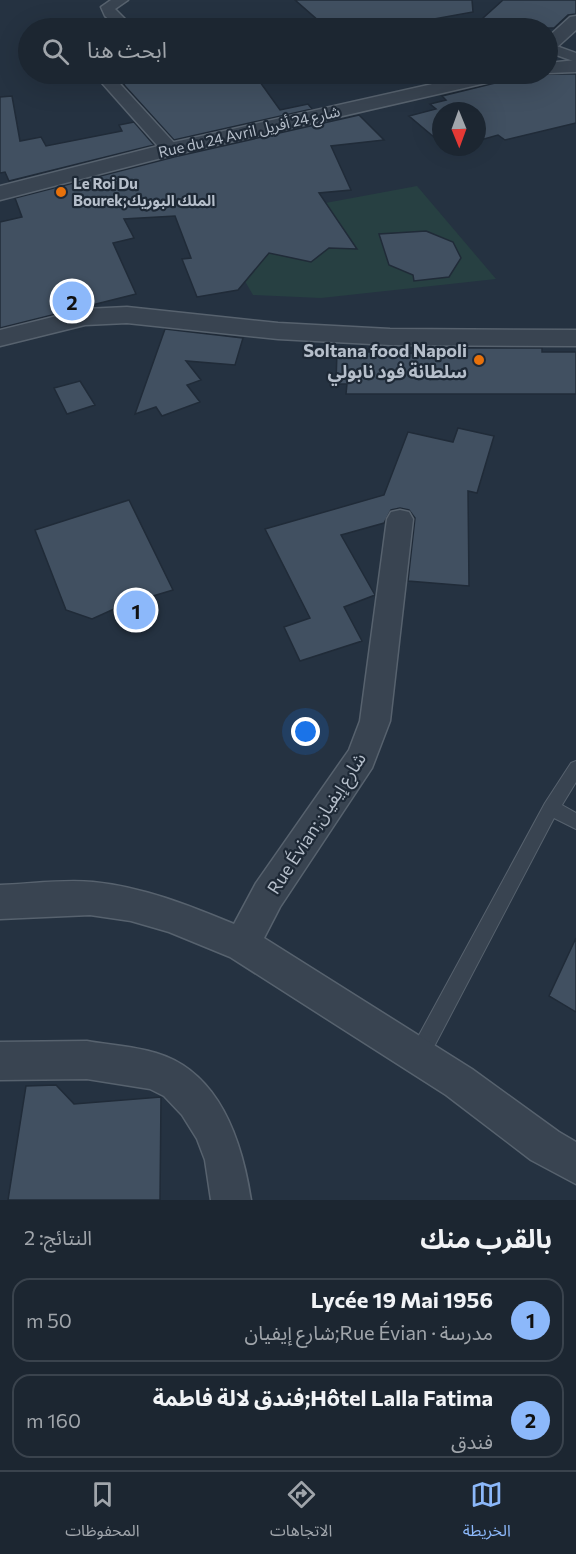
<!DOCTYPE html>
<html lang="ar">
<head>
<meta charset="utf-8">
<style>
  :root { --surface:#1c2631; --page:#29323d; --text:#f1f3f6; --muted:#a0a5ab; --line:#3a434d; --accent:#8cb8fa }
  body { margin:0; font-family:Commissioner,"Noto Sans Arabic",sans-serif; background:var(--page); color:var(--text); direction:rtl }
  .compass { position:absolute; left:432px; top:102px; width:54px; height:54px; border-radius:50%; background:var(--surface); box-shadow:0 6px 24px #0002; rotate:179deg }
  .you { position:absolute; left:306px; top:732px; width:21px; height:21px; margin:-15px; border:4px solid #fff; border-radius:50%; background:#1a73e8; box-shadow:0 0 0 9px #1a73e833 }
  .badge { display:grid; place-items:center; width:39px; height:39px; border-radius:50%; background:var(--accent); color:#111; font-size:20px; font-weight:700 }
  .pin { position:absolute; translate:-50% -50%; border:3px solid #fff; box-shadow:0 2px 6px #0006 }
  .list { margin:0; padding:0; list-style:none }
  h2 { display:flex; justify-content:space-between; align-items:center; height:78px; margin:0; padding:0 24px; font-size:26px }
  h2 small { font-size:20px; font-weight:400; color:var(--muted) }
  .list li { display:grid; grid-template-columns:39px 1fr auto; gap:18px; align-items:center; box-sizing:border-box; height:84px; margin:0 12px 12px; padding:0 12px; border:2px solid var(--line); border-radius:18px }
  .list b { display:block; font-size:22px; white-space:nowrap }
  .list p { margin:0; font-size:20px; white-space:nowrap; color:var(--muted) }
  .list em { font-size:20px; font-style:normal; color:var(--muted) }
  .icon { flex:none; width:33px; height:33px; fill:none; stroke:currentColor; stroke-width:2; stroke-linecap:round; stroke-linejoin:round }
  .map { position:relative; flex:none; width:576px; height:1200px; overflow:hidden; direction:ltr }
  .search { position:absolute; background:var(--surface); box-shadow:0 6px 24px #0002; left:18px; right:18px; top:18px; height:66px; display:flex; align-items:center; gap:15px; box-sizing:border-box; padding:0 21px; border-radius:33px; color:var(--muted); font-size:22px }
  .sheet { height:270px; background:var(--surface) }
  nav { display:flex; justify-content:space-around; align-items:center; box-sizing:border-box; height:84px; border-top:2px solid var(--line); background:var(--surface); font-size:16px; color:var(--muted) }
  nav a { display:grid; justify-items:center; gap:3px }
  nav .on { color:var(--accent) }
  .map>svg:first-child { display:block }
</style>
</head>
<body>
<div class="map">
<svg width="576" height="1200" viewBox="0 0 576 1200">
  <rect width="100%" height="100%" fill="#253241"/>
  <path fill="#274042" d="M417,186L496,279L321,298L253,295L212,224Z"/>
  <path fill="#415061" stroke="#202b38" stroke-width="1.5" d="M295,0H472L473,12L384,28H327Z
    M503,0H576V14L568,15L554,28H472Z
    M119,74H222L226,80L255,75L280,110L308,104L312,109L174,140L125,86Z
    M419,74H469L428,83Z
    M510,74H576V123L505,140L498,135L477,141V111H441V143L409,116L436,109L430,104L446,100L442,96L507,80Z
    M12,96L20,141L41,137L46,146L122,131L119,125L134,122L154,145L9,181L5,172L0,173V97Z
    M359,115L384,140L331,146L351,190L319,193L357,249L329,248L311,262L269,253L238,290L197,297L182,259L191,258L175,216L124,219L134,238L113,243L136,294L0,328V222L22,217L15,198L174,157Z
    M426,231L453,242L461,258L449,277L414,281L413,275L389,265L379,234Z
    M165,329L243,338L235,365L186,361L201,380L187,385L200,402L162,416L156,407L135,414Z
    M429,348H542V352H576V394H346L347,384H336L337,351L430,354Z
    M80,381L95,405L67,414L54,388Z
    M458,428L494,436L477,493L468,491L469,586L408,581L415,518L409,510L400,508L391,510L384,523L341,535L375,595L344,607L362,641L300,661L284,627L310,618L265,529L384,495L408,432L453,442Z
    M129,500L173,590L123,605L92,619L66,610L35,530Z
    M576,938V1012L549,996Z
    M56,1085L74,1104L161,1097L160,1200H8L26,1086Z"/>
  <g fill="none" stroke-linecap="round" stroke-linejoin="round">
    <g stroke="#57626e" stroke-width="2">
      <path id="service" d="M576,761V782L562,805L576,813V829L554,818L426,1062L419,1064L412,1062L410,1055L412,1048L545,803L571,763Z"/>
    </g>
    <g stroke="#57626e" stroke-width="3">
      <path id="minor" d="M111,0H128L115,9L134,28H119L105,16L101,7Z
        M548,43L576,53V62L548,52Z
        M97,74H111L176,145L178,149L176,153H164L102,83Z
        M400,510L409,512L413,519L390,721L372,768L280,907L264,938L472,1069L559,1132L576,1142V1184L531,1160L446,1095L230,957L169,932L131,921L90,915L0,919V885C30,884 63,879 93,882C143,887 188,905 234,924L256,883L349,750L360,721L387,519L391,512Z
        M87,1041C109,1045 134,1046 156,1053C220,1072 242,1141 251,1200H211L205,1160L197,1139L182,1115L164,1096L150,1089L87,1079L0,1080V1042Z"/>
    </g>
    <g stroke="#57626e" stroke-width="3">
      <path id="tertiary" d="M576,16V30L554,50L548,51V37L570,17Z
        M576,60V72L548,73V63Z
        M477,74H508L506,78L499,80L173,155L0,200V186L170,143Z
        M127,307L278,323L390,329L576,330V346L390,345L278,339L127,323L85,325L0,346V330L85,309Z"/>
    </g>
    <use href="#service" fill="#394451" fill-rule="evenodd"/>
    <use href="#minor" fill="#394451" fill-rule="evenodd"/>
    <use href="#tertiary" fill="#394451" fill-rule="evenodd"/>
  </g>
  <g fill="#e8710a" stroke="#1e2936" stroke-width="2">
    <circle cx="61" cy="192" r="6"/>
    <circle cx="479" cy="360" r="6"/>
  </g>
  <g text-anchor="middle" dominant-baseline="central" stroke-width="4.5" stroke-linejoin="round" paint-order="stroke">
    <g font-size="15" fill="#b6bfcb" stroke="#1e2936">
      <text transform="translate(249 131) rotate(-13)">Rue du 24 Avril شارع 24 أفريل</text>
    </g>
    <g font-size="15" font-weight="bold" fill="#b6bfcb" stroke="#1e2936" text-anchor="start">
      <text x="73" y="183">Le Roi Du<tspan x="73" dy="17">Bourek;الملك البوريك</tspan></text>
    </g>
    <g font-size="18" font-weight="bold" fill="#b6bfcb" stroke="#1e2936" text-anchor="end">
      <text x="467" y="350">Soltana food Napoli<tspan x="467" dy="21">سلطانة فود نابولي</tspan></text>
    </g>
    <g font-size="18" fill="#b6bfcb" stroke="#1e2936">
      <text transform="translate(316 823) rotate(-57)">Rue Évian;شارع إيفيان</text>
    </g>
  </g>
</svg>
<svg class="compass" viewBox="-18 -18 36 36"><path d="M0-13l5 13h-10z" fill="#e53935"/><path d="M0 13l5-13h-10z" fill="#a0a5ab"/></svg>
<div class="you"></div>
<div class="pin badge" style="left:136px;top:610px">1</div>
<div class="pin badge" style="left:72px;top:301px">2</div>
<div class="search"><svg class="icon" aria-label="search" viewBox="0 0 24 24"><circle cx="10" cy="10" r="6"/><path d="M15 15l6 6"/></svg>ابحث هنا</div>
</div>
<section class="sheet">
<h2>بالقرب منك<small>النتائج: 2</small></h2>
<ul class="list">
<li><span class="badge">1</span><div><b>Lycée 19 Mai 1956</b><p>مدرسة · Rue Évian;شارع إيفيان</p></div><em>50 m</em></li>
<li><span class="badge">2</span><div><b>Hôtel Lalla Fatima;فندق لالة فاطمة</b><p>فندق</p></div><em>160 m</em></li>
</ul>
</section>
<nav>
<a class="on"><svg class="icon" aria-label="map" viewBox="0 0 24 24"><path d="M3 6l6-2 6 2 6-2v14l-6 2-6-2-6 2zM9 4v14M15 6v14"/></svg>الخريطة</a>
<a><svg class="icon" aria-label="directions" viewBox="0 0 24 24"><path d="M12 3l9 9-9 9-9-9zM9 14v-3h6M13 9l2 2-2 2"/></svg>الاتجاهات</a>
<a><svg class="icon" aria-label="saved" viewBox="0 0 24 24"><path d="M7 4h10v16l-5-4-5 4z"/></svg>المحفوظات</a>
</nav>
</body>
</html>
